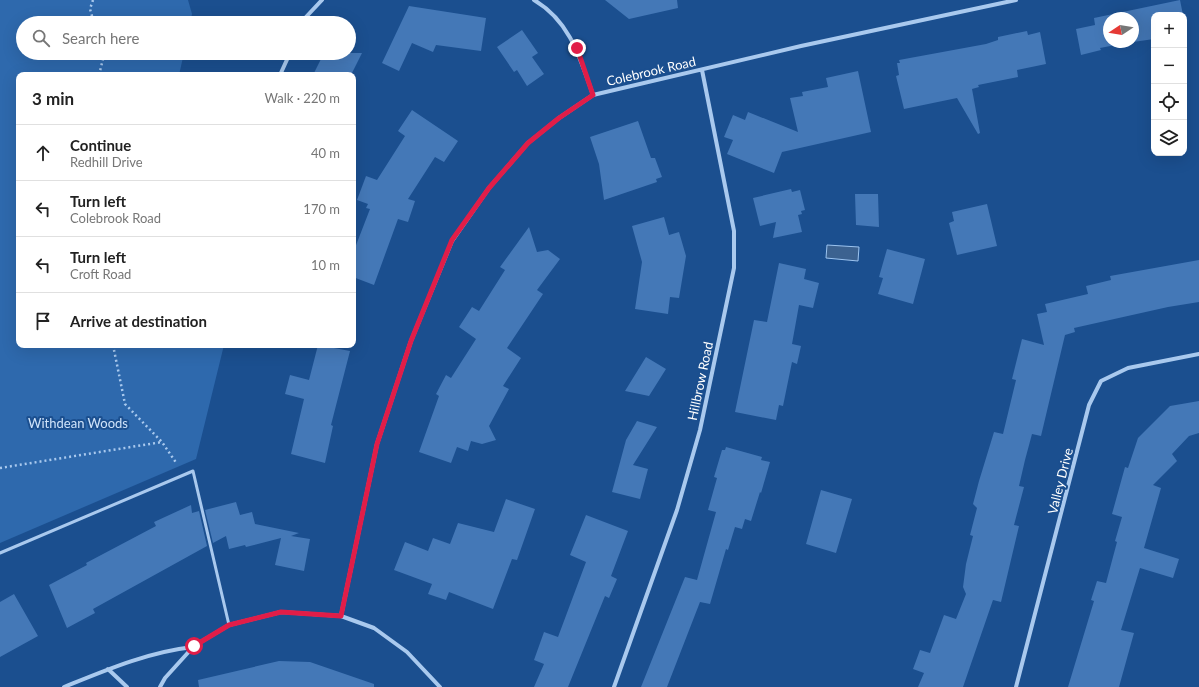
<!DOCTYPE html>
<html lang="en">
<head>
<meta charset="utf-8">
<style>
  :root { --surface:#fff; --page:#f2f2f2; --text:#222; --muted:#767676; --line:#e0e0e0 }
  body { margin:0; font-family:Lato,sans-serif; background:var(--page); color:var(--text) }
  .controls { position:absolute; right:12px; top:12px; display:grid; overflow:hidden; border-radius:8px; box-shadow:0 4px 16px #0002 }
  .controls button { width:36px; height:36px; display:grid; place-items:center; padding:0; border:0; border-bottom:1px solid var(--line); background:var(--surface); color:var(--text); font:20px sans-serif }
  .compass { position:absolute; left:1103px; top:12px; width:36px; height:36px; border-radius:50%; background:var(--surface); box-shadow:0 4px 16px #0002; rotate:258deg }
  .stop { position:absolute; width:12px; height:12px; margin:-9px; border:3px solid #e11d48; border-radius:50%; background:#fff }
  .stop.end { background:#e11d48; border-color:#fff; box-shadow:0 1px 4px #0008 }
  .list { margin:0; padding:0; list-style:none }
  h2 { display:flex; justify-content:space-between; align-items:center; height:52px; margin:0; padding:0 16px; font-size:17px }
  h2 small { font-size:13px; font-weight:400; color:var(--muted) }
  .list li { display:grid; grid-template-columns:26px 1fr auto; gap:12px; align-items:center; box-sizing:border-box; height:56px; padding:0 16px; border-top:1px solid var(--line) }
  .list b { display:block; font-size:15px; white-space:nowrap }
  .list p { margin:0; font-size:13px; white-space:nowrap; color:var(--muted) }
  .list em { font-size:13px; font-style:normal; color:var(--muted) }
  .icon { flex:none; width:22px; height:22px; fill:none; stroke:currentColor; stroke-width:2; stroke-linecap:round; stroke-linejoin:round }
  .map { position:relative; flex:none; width:1199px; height:687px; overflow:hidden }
  .search { position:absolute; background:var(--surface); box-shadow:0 4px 16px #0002; left:16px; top:16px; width:340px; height:44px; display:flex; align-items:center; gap:10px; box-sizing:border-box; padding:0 14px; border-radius:22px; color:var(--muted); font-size:15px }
  .panel { position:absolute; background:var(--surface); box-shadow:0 4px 16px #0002; left:16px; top:72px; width:340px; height:276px; border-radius:8px }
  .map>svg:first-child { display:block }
</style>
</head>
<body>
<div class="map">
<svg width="1199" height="687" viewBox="0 0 1199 687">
  <rect width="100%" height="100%" fill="#1b4f8f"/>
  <path fill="#2e69ad" d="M0,0H188L192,14L190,23H23V53H184L179,75H19V345H224L196,459L0,543Z"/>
  <path fill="#3c6290" stroke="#9cc4f0" d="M827,245L859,247L858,261L826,258Z"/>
  <path fill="#4478b7" d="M605,0H677L678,8L629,19Z
    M1180,0L1183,15H1154V39L1133,42V18H1109V42H1131L1100,48L1101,50L1081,55L1076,29L1095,25L1094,18Z
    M409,6L486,18L481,51L436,45L433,52L412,43L399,71L382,63Z
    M522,30L538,53L532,57L544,74L527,86L517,70L514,72L497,47Z
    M1027,31L1028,35L1040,32L1046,64L1017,70L1018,77L978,85L979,87L972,89L980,133L978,134L957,98L904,109L896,76L899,75L897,63H900L899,60L986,44L998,40V37Z
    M324,53H362L351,75H313Z
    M858,71L871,132L782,152L774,173L727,154L733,140L724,137L733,115L745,120L748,112L798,132L790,98L803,96L802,92L828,87L826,78Z
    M412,110L458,141L444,162L435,157L408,199L415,201L408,222L398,219L374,285L353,277V253L370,209L366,208L368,204L357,200L366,176L377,180L405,136L398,131Z
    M638,121L651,158H655L662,177L656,179L657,182L604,200L599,164L590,137Z
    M791,189L792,192L800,190L805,210L801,211L802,214L798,215L802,232L773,238L776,222L760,226L753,198Z
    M855,194H878L879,227L856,225Z
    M987,204L997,246L957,255L949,223L954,221L952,212Z
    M664,217L669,235L679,232L686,256L679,298L670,297L668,314L635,309L642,262L632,226Z
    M529,227L537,252L548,250L560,259L537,290L543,294L507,348L521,358L503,386L509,389L489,426L496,440L482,444L471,441L468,451L457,447L451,463L419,452L439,396L436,394L446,375L451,378L476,339L459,327L472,307L479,311L505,270L500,267Z
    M887,249L925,259L913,304L878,294L883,278L879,277Z
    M1199,260V302L1168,307L1074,328L1075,332L1065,335L1041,436L1032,434L1025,460L1019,486L1024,487L1014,525L1019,526L1001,602L993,600L963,687H918L924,673L913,669L920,650L930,653L944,615L956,619L966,594L963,587L966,564L973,536L970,535L977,508L973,504L979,481L994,432L1003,434L1016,380L1012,379L1022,339L1044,345L1037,314L1047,312L1045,304L1088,294L1086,286L1111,280L1110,276Z
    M779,263L806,269L804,279L819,283L813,308L799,305L792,344L801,346L797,364L792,362L783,406L779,405L776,420L735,412L754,320L767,322Z
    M318,345L350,351L331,425L333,426L325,463L291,454L304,399L285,394L290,375L309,380Z
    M646,357L666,369L649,396L625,391Z
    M1199,401V433L1189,436L1172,454L1177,461L1153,485L1161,488L1144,548L1179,559L1173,578L1140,568L1121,630L1134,633L1119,687H1068L1094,601L1091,600L1097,581L1106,583L1117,542L1115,541L1122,517L1112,514L1125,467L1128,468L1138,438L1170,406Z
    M637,421L657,427L633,465L648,469L640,499L612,492L626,440Z
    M726,447L762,457L761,460L770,462L761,493L760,492L751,521L745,519L742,529L735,527L728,550L726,549L710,604L700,602L667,687H641L685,577L697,580L716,512L708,510L717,478L714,477L722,450H725Z
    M821,490L852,499L836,553L806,544Z
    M506,499L535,509L517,560L512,559L493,609L449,592L446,600L428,594L432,584L394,570L405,542L428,551L433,538L450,544L458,523L494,532Z
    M236,502L240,515L252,512L255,524L299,533L291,536L310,539L304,571L275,565L281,538L246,547L245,545L229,549L226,536L213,543L205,510Z
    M191,505L192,513L199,511L207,546L93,609L95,613L67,628L49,585L87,565L86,563L156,526L154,522Z
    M586,515L628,531L611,576L617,579L609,598L605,596L568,687H534L544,664L534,660L544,632L558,637L586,562L570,555Z
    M14,594L38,636L0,657V602Z
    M279,661L310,662L374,684V687H199L198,680Z"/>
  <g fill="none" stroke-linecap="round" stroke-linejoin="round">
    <path stroke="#a9c9ee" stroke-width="2.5" stroke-dasharray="2 3" stroke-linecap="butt" d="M93,0L90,9L94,23
      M99,75L103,59L101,53
      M113,345L125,404L162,442L177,464
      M0,468L162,442"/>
    <path stroke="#a9c9ee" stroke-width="3" d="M0,553L193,471L229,625"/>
    <path stroke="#a9c9ee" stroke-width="4" d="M534,0C570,21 580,58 593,95
      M303,23L306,17L322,0
      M280,75L290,53
      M341,616L377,444L411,341L452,241L489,188L528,143L559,118L593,95L801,46L1016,0
      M108,669L127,687
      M64,687C106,670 148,652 193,647
      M160,687L165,678L194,646L229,625L281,612L341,616L374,628L407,652L440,687
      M614,687L677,510L700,430L734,268V231L702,70
      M1016,687L1089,405L1101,381L1128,368L1199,354"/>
  </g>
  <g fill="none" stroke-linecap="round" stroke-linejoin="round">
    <path stroke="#e11d48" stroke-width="5" d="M194,646L229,625L281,612L341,616L377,444L411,341L452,240L489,188L528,143L559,118L593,95L577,48"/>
  </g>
  <g text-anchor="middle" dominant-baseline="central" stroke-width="4" stroke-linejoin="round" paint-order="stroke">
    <g font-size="13" fill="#fff" stroke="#1b4f8f">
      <text transform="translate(651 71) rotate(-13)">Colebrook Road</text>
      <text transform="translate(700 381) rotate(-78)">Hillbrow Road</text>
      <text transform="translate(1060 481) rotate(-76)">Valley Drive</text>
    </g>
    <g font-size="13" fill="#cfe3fa" stroke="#1b4f8f">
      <text x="78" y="423">Withdean Woods</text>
    </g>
  </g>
</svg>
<div class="controls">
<button>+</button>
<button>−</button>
<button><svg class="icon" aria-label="locate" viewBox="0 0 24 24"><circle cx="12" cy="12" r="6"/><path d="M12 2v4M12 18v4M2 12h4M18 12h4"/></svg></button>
<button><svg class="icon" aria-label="layers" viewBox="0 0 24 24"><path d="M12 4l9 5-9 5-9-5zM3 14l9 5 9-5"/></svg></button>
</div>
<svg class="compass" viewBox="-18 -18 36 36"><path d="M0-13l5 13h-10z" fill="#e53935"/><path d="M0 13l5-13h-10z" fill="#767676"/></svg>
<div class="stop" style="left:194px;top:646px"></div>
<div class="stop end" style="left:577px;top:48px"></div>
<div class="search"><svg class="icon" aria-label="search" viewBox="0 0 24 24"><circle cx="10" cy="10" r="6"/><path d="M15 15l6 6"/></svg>Search here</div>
<section class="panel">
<h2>3 min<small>Walk · 220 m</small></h2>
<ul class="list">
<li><svg class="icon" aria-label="ahead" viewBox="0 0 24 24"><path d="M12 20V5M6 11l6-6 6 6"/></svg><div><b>Continue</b><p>Redhill Drive</p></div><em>40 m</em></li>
<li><svg class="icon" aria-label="left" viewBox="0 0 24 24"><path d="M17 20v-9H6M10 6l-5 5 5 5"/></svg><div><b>Turn left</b><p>Colebrook Road</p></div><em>170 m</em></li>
<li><svg class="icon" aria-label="left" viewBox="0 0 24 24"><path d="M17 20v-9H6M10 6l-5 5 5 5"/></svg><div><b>Turn left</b><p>Croft Road</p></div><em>10 m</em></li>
<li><svg class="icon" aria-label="arrive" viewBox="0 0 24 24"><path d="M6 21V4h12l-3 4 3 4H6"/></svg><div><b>Arrive at destination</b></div></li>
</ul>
</section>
</div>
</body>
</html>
